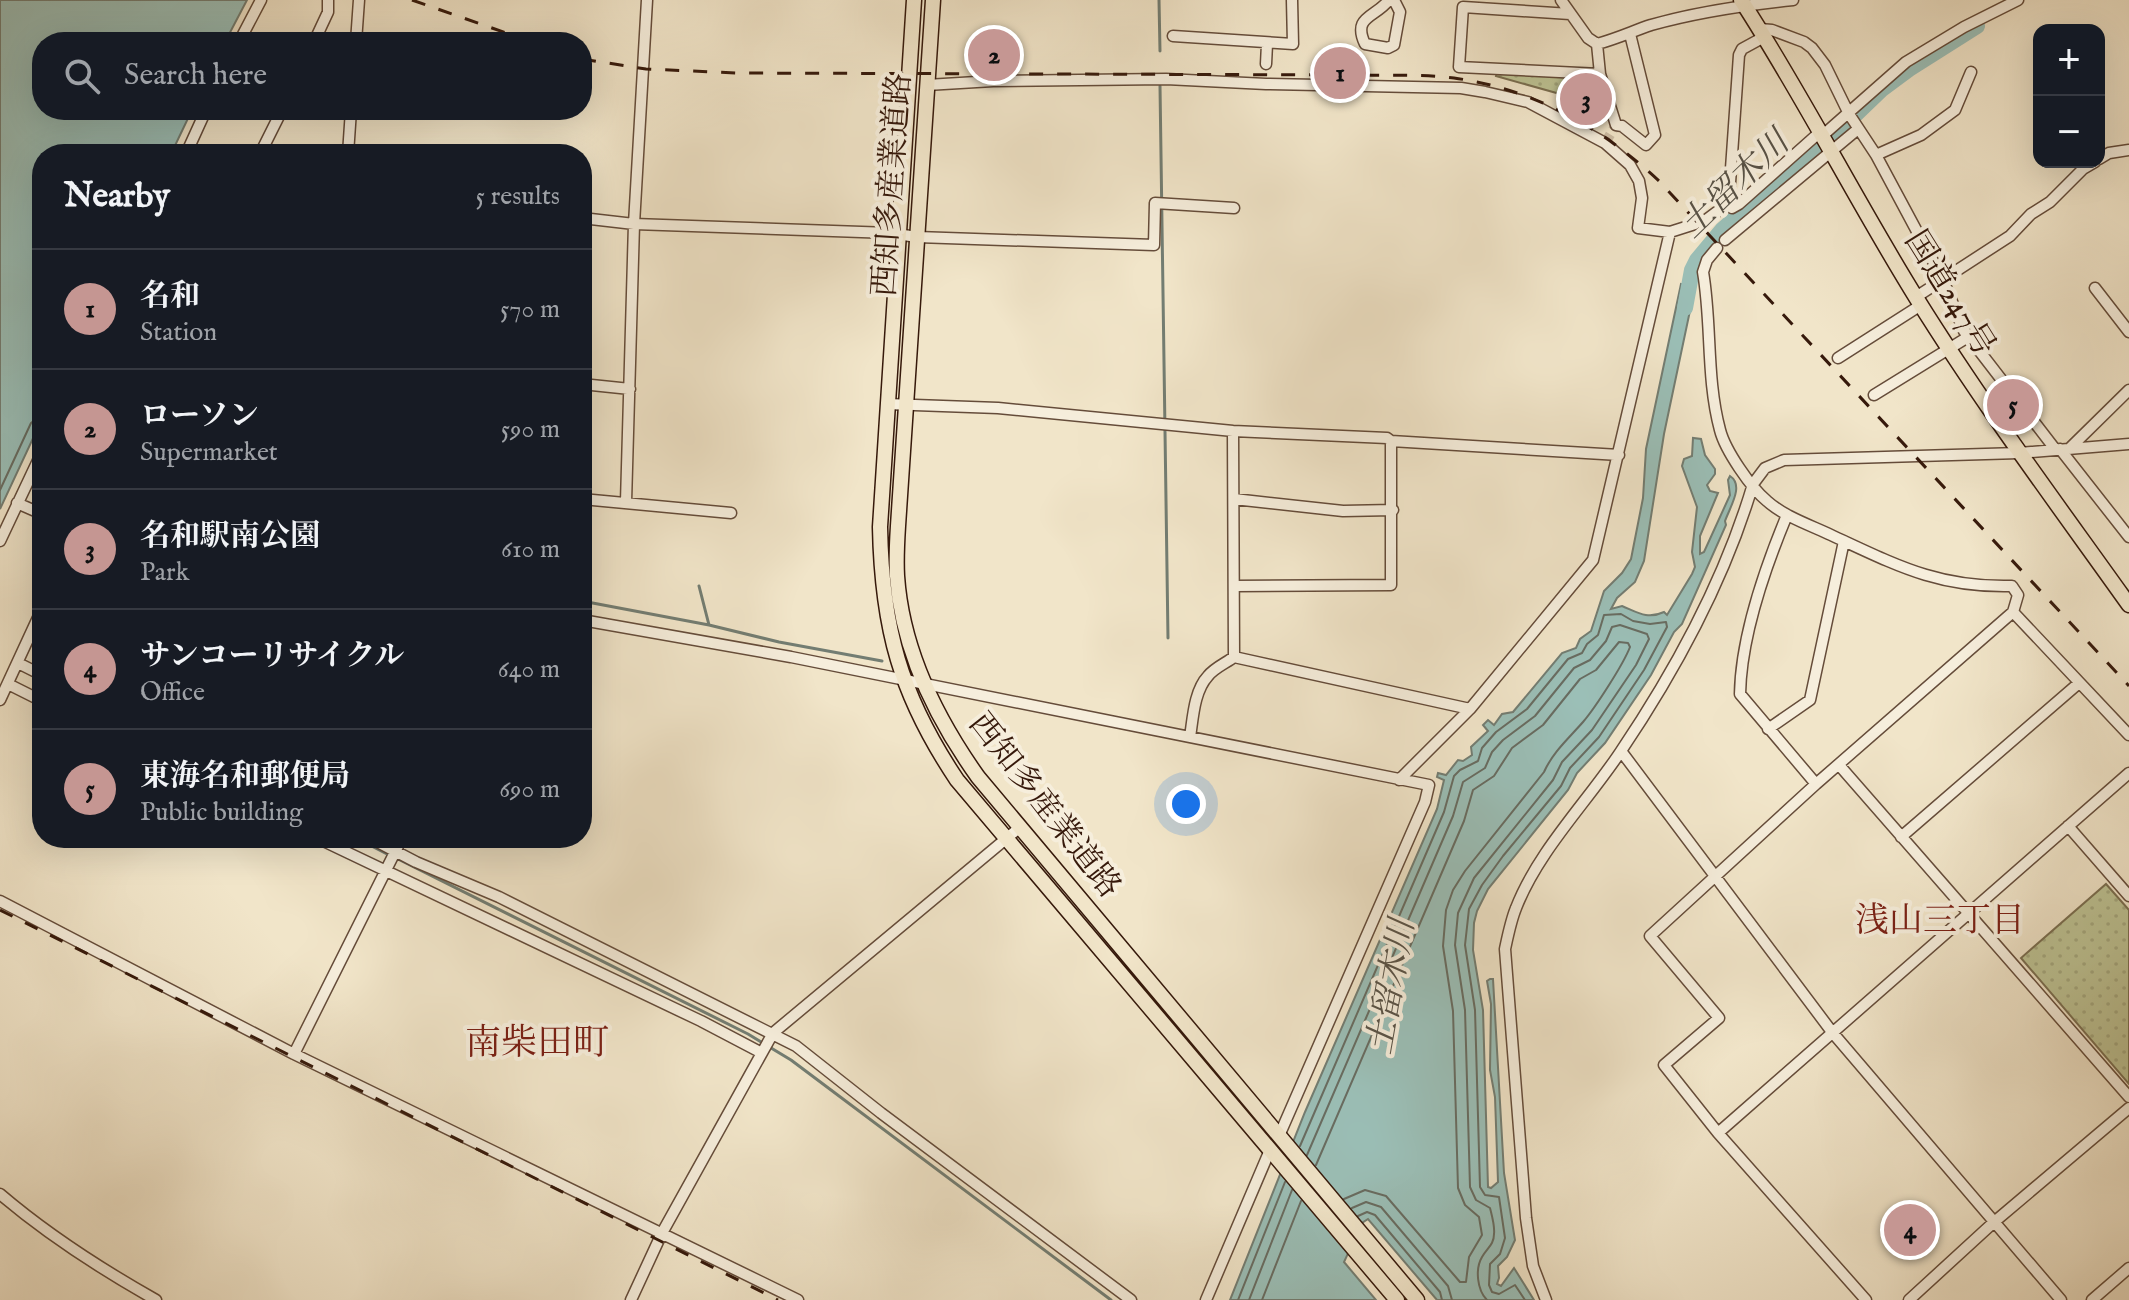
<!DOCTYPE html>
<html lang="en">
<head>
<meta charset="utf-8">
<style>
  :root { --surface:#171b24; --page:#20242c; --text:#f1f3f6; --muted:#9ea1a6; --line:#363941; --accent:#c59692 }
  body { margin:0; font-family:"IM FELL English","Noto Serif JP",serif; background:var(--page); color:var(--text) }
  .controls { position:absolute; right:24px; top:24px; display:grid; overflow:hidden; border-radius:16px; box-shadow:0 8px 32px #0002 }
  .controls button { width:72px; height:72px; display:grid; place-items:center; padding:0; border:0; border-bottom:2px solid var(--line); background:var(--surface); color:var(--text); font:40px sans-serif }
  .you { position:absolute; left:1186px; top:804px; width:28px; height:28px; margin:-20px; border:6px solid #fff; border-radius:50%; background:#1a73e8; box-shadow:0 0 0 12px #1a73e833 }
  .badge { display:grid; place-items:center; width:52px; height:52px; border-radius:50%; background:var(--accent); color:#111; font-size:26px; font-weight:700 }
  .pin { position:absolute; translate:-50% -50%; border:4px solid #fff; box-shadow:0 2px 8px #0006 }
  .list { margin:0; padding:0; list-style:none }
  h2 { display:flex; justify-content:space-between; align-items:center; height:104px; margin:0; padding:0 32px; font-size:34px }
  h2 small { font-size:26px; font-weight:400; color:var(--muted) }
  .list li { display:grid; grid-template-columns:52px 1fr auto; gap:24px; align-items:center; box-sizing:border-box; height:120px; padding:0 32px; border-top:2px solid var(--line) }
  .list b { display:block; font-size:30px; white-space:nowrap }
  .list p { margin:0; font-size:26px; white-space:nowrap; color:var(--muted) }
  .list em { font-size:26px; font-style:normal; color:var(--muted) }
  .icon { flex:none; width:44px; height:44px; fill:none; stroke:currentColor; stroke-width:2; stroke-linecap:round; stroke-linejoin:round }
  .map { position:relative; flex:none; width:2129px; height:1300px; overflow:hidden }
  .search { position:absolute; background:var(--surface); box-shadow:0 8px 32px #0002; left:32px; top:32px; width:560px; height:88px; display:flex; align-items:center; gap:20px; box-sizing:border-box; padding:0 28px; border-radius:32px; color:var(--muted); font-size:30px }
  .panel { position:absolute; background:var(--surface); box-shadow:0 8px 32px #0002; left:32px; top:144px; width:560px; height:704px; border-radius:32px }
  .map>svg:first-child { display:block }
</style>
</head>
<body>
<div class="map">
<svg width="2129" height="1300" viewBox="0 0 2129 1300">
  <defs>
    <pattern id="park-dots" width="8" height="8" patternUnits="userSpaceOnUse" patternTransform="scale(2)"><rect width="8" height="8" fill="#bdc394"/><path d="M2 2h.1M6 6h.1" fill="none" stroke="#a3a77e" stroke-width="1.8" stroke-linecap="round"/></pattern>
  </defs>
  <rect width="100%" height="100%" fill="#f1e5c9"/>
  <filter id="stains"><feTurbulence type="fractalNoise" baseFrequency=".0025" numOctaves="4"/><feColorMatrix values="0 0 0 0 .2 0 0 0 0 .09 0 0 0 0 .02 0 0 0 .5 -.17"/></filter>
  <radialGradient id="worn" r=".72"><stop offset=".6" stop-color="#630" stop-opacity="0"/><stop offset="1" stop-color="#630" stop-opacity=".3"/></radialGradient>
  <path fill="url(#park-dots)" stroke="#7a6e50" stroke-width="2" d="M1497,72L1595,77L1602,92L1607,119L1560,94L1496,76Z
    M2106,884L2129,910V1084L2021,958Z"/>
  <path fill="#9bbfb7" stroke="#737d72" stroke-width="2" d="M0,0H247L225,42H42V110H192L171,154H42V419L0,509Z
    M1681,284L1695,287L1664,434L1644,561L1635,582L1617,598L1611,609L1622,606C1637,612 1647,620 1664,612L1667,615L1692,574L1695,567L1692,552L1697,507L1682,466L1684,459L1692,456L1693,438L1701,439L1705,455L1715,469V474L1707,485L1710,491L1718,493L1700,536V554L1704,552L1730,495L1728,480L1730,476C1744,485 1731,505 1725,521L1726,525L1682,624L1674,632L1651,675L1605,743L1577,773L1568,790L1488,889L1477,911L1474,923L1473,950L1483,1010L1488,1187L1491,1188L1498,1182L1495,1097L1490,1070L1491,1004L1487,981L1490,979H1493L1504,1173L1515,1240L1507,1257L1498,1266L1499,1278L1497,1284L1501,1286L1514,1268L1534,1300H1437L1368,1219L1362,1223L1344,1262L1376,1300H1230L1305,1112L1437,809L1444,780L1437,777L1438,773L1446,775L1458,760L1463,761L1472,755L1471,747L1488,731L1483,725L1488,720L1494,725L1502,714L1513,712L1562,653L1576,648L1580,639L1591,631L1604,591L1622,573L1631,559L1643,498L1646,449Z"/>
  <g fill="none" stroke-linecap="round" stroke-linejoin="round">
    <path stroke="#686c61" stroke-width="2" d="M0,490L31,423L36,419L42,418
      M1300,1146L1444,812L1454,776L1460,770L1478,761L1482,748L1496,732L1527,709L1568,659L1582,653L1587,644L1598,635L1604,615L1621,614L1633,621L1650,624L1666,622L1667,627L1644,670L1599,737L1570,768L1561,786L1503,856L1482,885L1469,909L1465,945L1475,1010L1480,1187L1485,1195L1499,1197L1505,1238L1500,1254L1490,1264L1489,1285L1492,1292L1499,1294L1515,1285L1525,1300
      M1307,1155L1453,816L1463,782L1485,768L1492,752L1503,740L1535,716L1574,668L1590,660L1606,641L1612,627L1620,625L1647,634L1649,639L1636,665L1592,730L1562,762L1553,780L1474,878L1458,913L1455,945L1465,1010L1470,1187L1476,1200L1490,1208C1492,1216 1495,1226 1494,1234C1494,1245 1487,1248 1482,1257C1475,1269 1477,1290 1487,1300
      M1316,1165L1464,821L1473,790L1494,776L1512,748L1543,725L1580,679L1596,670L1619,642L1628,643L1630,647C1623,665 1595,708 1583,722C1568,739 1553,752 1544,772L1465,871L1453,890L1446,910L1443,946L1453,1011L1458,1188L1465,1205L1479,1217L1482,1235L1469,1257L1466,1282H1460L1386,1196L1365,1190L1344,1199
      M1352,1208L1366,1202L1381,1207L1448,1286L1452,1300
      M1358,1216L1367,1212L1375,1215L1440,1292L1442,1300
      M1238,1300L1285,1182
      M1249,1300L1292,1190
      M1262,1300L1301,1201"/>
    <path stroke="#737d72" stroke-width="3" d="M1159,0L1160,51
      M1160,86L1168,638
      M699,586L709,625L779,642L882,661
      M582,601L709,625
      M37,679L42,681
      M356,838L389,855
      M396,858L748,1034L791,1060L1111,1300"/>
    <path stroke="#9bbfb7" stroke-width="16" d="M1685,308L1692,270L1697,260L1722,230L1810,153L1830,139L1882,89L1909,69L1977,26"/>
    <path stroke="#ccbca3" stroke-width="10" stroke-dasharray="10 5" stroke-linecap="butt" d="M1605,143L1616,125"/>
    <g stroke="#654c3a" stroke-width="13">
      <path id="minor" d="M1389,0C1375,18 1352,16 1365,44L1388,48L1394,45L1400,12L1394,0
        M1561,0L1588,38L1597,44L1600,74L1616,125L1622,126L1646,145L1655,135L1630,34
        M1570,14L1463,7L1459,67L1600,74
        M1760,29L1772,30L1804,42L1812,48L1825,65L1849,114L1876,155L1943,280L1964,331L2055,449
        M1173,36L1293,44L1292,0
        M239,42L261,0
        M314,42L328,12V0
        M356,42L359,0
        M1597,44C1616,39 1633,31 1651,25C1697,12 1745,5 1793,0
        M1266,64L1267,44
        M927,85L993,81L1166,79L1266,84L1461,88L1485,92L1528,102L1605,143L1630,165L1639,181L1642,198L1638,228L1670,232L1695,224
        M1822,136L1906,62L1964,27L2018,0
        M186,154L206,110
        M260,154L282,110
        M348,154L351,110
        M1876,155L1921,135L1955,110L1971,72
        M2099,159L2109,153L2129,150
        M1726,205L1732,208L1739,204L1820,132
        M582,218L634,224L890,233L917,237L1154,245L1155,203L1234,208
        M1706,220L1726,205L1729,197L1739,55L1742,49L1764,37
        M1725,240L1858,129
        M1717,248L1707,260L1703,272C1712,324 1706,378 1720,430C1725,450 1751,488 1767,501C1785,517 1810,525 1831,535C1896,565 1938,588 2012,586L2018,595L2013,612L1816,784L1650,936L1719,1018L1664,1065L1718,1133L1866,1300
        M2095,288L2129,332
        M1916,297L2010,236L2031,214L2050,202L2083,169L2095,162
        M1838,358L1921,305
        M582,384L630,389
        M1874,395L1968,337
        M887,404L998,408L1233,431L1387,438L1391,441L1619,455
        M1233,431L1234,657
        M2071,447L2129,390
        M2060,449L2129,537
        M582,499L731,513
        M1234,499L1343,511L1393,510
        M626,502L634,224L647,0
        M17,503L42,514
        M1787,515C1765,568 1741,635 1740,694L1816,784
        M0,541L42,452
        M1235,586L1391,585V441
        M2013,612L2129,735
        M582,620L791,657L1429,785L1425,802L1279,1136
        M18,663L42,675
        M8,684L42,701
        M0,700L42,609
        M1768,729L1810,700L1844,541
        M1190,737C1193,718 1194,691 1208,676C1214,668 1226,663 1234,657L1470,709
        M1621,751L1832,1032L2061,1300
        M1839,765L2129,1097
        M1399,780L1470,709L1593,560L1670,232
        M2068,826L2129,896
        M1901,837L2079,683
        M317,838L701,1021L762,1053
        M370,838L416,862L499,897L796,1046L881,1113L1131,1300
        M0,901L294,1054L798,1300
        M294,1054L402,838
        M1718,1133L2129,773
        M0,1194C48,1235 101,1269 156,1300
        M631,1300L662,1233L773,1033L1019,828
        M1206,1300L1270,1150
        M1546,1300L1533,1266L1526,1218L1505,949C1508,935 1511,920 1516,908C1538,851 1588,801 1621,751C1677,668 1725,579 1753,484L1765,468L1784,460L2019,453L2129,444
        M1909,1300L1993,1223L2129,1108
        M2092,1300L2129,1268"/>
    </g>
    <g stroke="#36190b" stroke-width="17">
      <path id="highway" d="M914,0L880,527C882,628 900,695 957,780L1397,1300
        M933,0L898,526C897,542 896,559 897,576C902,650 936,718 978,777L1417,1300
        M1741,0C1804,97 1856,201 1917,299C1983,405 2057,504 2129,605"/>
    </g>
    <use href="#minor" stroke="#f6eedc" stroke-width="10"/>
    <use href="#highway" stroke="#f1e5c9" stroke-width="14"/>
    <path stroke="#36190b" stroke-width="3" stroke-dasharray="14 14" stroke-linecap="butt" d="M412,0L532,42
      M582,59L646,69L737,73L1361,75C1392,76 1423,74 1454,78C1534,89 1601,127 1659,181L2129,686
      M0,910L778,1300"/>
  </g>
  <g text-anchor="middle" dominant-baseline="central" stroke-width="8" stroke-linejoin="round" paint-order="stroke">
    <g font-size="32" fill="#36190b" stroke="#f6eedc">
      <text transform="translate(893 185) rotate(-86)">西知多産業道路</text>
      <text transform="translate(1949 294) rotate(58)">国道247号</text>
      <text transform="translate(1044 806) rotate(52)">西知多産業道路</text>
    </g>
    <g font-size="34" font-style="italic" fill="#595347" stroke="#f6eedc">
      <text transform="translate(1735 185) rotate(-44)">土留木川</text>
      <text transform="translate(1392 987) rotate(-80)">土留木川</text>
    </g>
    <g font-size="34" fill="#7a1f14" stroke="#f6eedc">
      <text x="1940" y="921">浅山三丁目</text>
    </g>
    <g font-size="36" fill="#7a1f14" stroke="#f6eedc">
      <text x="537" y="1044">南柴田町</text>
    </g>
  </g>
  <rect width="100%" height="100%" filter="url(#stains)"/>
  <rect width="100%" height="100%" fill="url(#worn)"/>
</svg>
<div class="controls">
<button>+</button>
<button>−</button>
</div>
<div class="you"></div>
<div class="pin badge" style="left:1340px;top:73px">1</div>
<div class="pin badge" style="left:994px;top:55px">2</div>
<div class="pin badge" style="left:1586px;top:99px">3</div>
<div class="pin badge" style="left:1910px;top:1230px">4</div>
<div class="pin badge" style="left:2013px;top:405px">5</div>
<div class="search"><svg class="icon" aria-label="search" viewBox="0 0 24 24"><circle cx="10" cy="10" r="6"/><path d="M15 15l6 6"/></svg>Search here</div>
<section class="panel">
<h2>Nearby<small>5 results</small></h2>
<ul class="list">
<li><span class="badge">1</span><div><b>名和</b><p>Station</p></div><em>570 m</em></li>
<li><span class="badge">2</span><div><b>ローソン</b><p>Supermarket</p></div><em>590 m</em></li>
<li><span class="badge">3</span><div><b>名和駅南公園</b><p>Park</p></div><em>610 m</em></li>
<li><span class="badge">4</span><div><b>サンコーリサイクル</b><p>Office</p></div><em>640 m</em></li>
<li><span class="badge">5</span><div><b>東海名和郵便局</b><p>Public building</p></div><em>690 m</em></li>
</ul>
</section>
</div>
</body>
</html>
